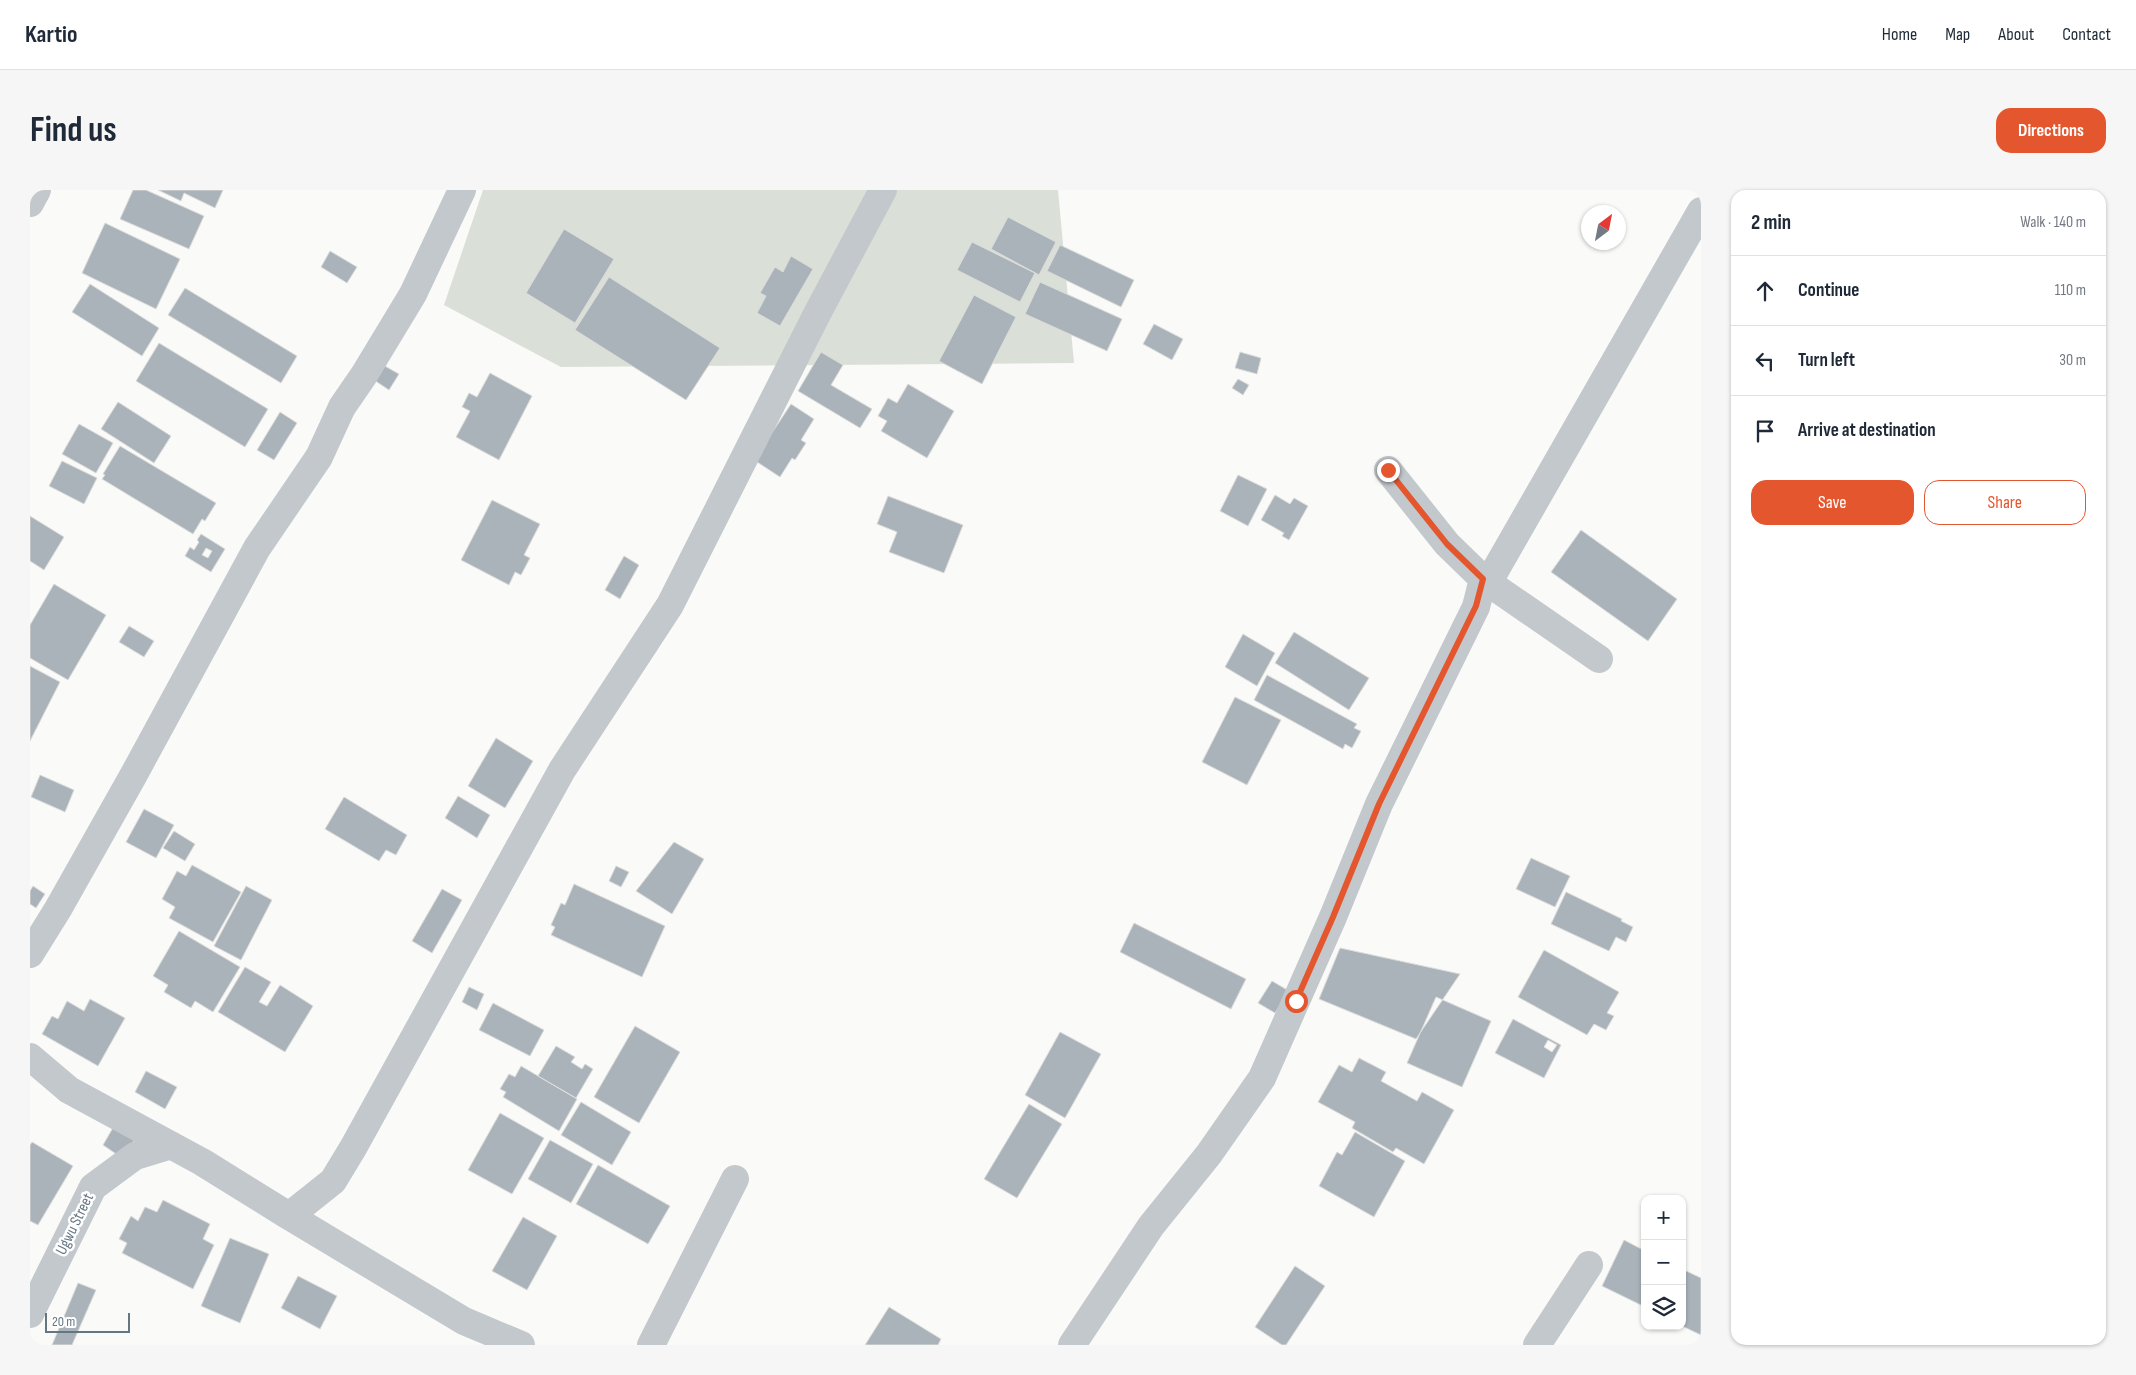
<!DOCTYPE html>
<html lang="en">
<head>
<meta charset="utf-8">
<style>
  :root { --surface:#fff; --page:#f6f6f7; --text:#1f2937; --muted:#747a83; --line:#e0e1e3; --accent:#e4572e }
  body { margin:0; font-family:"Sofia Sans Condensed",sans-serif; background:var(--page); color:var(--text) }
  .controls { position:absolute; right:15px; bottom:15px; display:grid; overflow:hidden; border-radius:10px; box-shadow:0 1px 4px #0004 }
  .controls button { width:45px; height:45px; display:grid; place-items:center; padding:0; border:0; border-bottom:1px solid var(--line); background:var(--surface); color:var(--text); font:25px sans-serif }
  .compass { position:absolute; left:1551px; top:15px; width:45px; height:45px; border-radius:50%; background:var(--surface); box-shadow:0 1px 4px #0004; rotate:32deg }
  .scale { position:absolute; left:15px; bottom:12px; width:85px; box-sizing:border-box; padding-left:5px; border:2px solid #657683; border-top:0; font-size:14px; line-height:18px; white-space:nowrap; color:#657683; -webkit-text-stroke:4px #fff; paint-order:stroke }
  .stop { position:absolute; width:15px; height:15px; margin:-11px; border:4px solid #e4572e; border-radius:50%; background:#fff }
  .stop.end { background:#e4572e; border-color:#fff; box-shadow:0 1px 5px #0008 }
  .list { margin:0; padding:0; list-style:none }
  h2 { display:flex; justify-content:space-between; align-items:center; height:65px; margin:0; padding:0 20px; font-size:21px }
  h2 small { font-size:16px; font-weight:400; color:var(--muted) }
  .list li { display:grid; grid-template-columns:32px 1fr auto; gap:15px; align-items:center; box-sizing:border-box; height:70px; padding:0 20px; border-top:1px solid var(--line) }
  .list b { display:block; font-size:19px; white-space:nowrap }
  .list em { font-size:16px; font-style:normal; color:var(--muted) }
  .actions { display:flex; gap:10px; padding:15px 20px }
  .actions a { flex:1; padding:11px 0; border:1px solid var(--accent); border-radius:15px; text-align:center; font-size:18px; color:var(--accent) }
  .actions .main { background:var(--accent); color:#fff }
  .icon { flex:none; width:28px; height:28px; fill:none; stroke:currentColor; stroke-width:2; stroke-linecap:round; stroke-linejoin:round }
  .map { position:relative; flex:none; width:1671px; height:1155px; overflow:hidden; border-radius:15px }
  header { display:flex; align-items:center; gap:30px; box-sizing:border-box; height:70px; padding:0 25px; background:var(--surface); border-bottom:1px solid var(--line) }
  header strong { font-size:24px }
  nav { display:flex; gap:28px; margin-inline-start:auto; font-size:18px }
  .intro { display:flex; align-items:center; justify-content:space-between; box-sizing:border-box; height:120px; padding:0 30px }
  h1 { margin:0; font-size:35px }
  .button { padding:12px 22px; border-radius:15px; background:var(--accent); color:#fff; font-size:18px; font-weight:700 }
  main { display:flex; gap:30px; padding:0 30px }
  aside { flex:1; background:var(--surface); border-radius:15px; box-shadow:0 1px 4px #0004 }
  .map>svg:first-child { display:block }
</style>
</head>
<body>
<header>
<strong>Kartio</strong>
<nav><a>Home</a><a>Map</a><a>About</a><a>Contact</a></nav>
</header>
<div class="intro"><h1>Find us</h1><a class="button">Directions</a></div>
<main>
<div class="map">
<svg width="1671" height="1155" viewBox="0 0 1671 1155">
  <rect width="100%" height="100%" fill="#fafaf8"/>
  <path fill="#dadfd7" d="M453,0H1028L1044,173L531,177L414,115Z"/>
  <path fill="#aab3b9" stroke="#dcdcda" fill-rule="evenodd" d="M103,0H116L174,26L159,59L90,29Z
    M128,0H193L185,18L154,3L151,11Z
    M978,27L1026,52L1009,85L961,59Z
    M75,33L150,69L126,119L52,83Z
    M534,39L584,69L545,133L496,103Z
    M942,52L1005,83L990,112L927,80Z
    M1030,55L1104,90L1091,117L1017,81Z
    M300,61L327,77L317,93L291,77Z
    M761,66L783,79L750,136L727,123L736,106L730,103L745,77L753,82Z
    M579,87L690,158L656,210L545,140Z
    M1010,92L1092,129L1077,161L995,124Z
    M60,94L129,138L112,166L42,122Z
    M155,98L267,166L251,193L138,125Z
    M944,105L986,127L952,194L909,171Z
    M1124,134L1153,149L1142,170L1113,154Z
    M129,153L238,219L215,257L106,191Z
    M791,162L813,175L801,195L842,219L830,238L768,201Z
    M1210,162L1231,168L1227,184L1205,178Z
    M353,175L369,184L359,200L344,190Z
    M460,183L502,206L469,270L426,247L440,221L432,217L439,203L447,207Z
    M1208,189L1219,195L1213,205L1202,198Z
    M878,194L924,221L897,268L851,241L857,231L848,226L858,208L867,213Z
    M88,212L141,246L124,273L71,239Z
    M761,214L784,229L771,250L776,253L765,270L762,268L750,287L724,270Z
    M250,222L267,233L244,270L227,260Z
    M49,234L83,253L66,283L32,264Z
    M90,256L186,313L175,331L172,329L163,344L72,289L75,285L73,284Z
    M32,271L67,288L54,314L19,296Z
    M1208,285L1237,299L1218,336L1190,321Z
    M1245,305L1260,314L1264,308L1278,316L1259,350L1252,346L1254,343L1231,330Z
    M858,306L933,335L914,383L859,362L867,342L847,334Z
    M462,310L510,334L494,365L500,368L491,385L485,382L479,395L431,370Z
    M0,326L34,347L14,380L0,371Z
    M1551,340L1647,409L1618,451L1521,382Z
    M171,344L195,359L181,382L155,366L160,357L164,360L169,352L167,350ZM176,358L182,361L178,368L172,365Z
    M594,366L609,375L590,409L575,400Z
    M24,394L76,425L38,490L0,468V435Z
    M99,436L124,451L114,467L89,452Z
    M1264,442L1339,488L1319,520L1245,473Z
    M1213,444L1245,463L1227,496L1195,477Z
    M0,476L30,492L0,551Z
    M1237,485L1327,534L1324,538L1331,541L1322,558L1315,554L1313,559L1224,510Z
    M1205,507L1251,530L1217,595L1172,572Z
    M466,548L503,571L475,618L438,596Z
    M10,585L44,600L35,622L1,607Z
    M428,606L460,625L447,648L415,628Z
    M314,607L377,645L366,665L356,660L349,671L295,639Z
    M114,619L144,635L126,668L96,652Z
    M144,641L165,654L155,671L133,658Z
    M644,652L674,669L642,724L606,701Z
    M1501,668L1540,686L1525,717L1486,699Z
    M162,675L211,702L183,752L139,728L145,717L132,709L147,681L156,686Z
    M586,676L599,682L591,697L579,691Z
    M544,694L635,736L612,787L521,745L525,737L521,735L531,713L535,715Z
    M3,696L15,704L6,718L0,714V701Z
    M216,696L242,710L211,770L184,756Z
    M412,699L432,710L402,763L382,751Z
    M1536,702L1592,729L1591,731L1603,737L1596,752L1586,747L1579,761L1521,734Z
    M1104,733L1216,789L1201,819L1090,762Z
    M149,741L210,777L183,822L165,811L161,818L134,802L138,795L123,786Z
    M1310,758L1430,784L1386,849L1289,809Z
    M1514,760L1589,802L1577,823L1584,826L1576,840L1564,834L1557,845L1488,807Z
    M215,777L241,792L229,812L237,816L250,795L283,816L255,862L188,822Z
    M1242,791L1259,801L1245,823L1228,813Z
    M439,797L454,804L447,820L432,812Z
    M1406,807L1461,831L1432,897L1377,873Z
    M60,809L95,828L68,876L12,844L22,826L28,829L37,811L54,821Z
    M463,813L514,840L500,866L449,840Z
    M1483,829L1531,855L1514,888L1465,863ZM1518,850L1527,855L1522,862L1514,857Z
    M605,836L650,862L609,933L564,907Z
    M1030,842L1071,864L1035,928L995,905Z
    M526,856L545,867L541,872L552,879L555,874L563,879L546,908L508,886Z
    M1329,868L1356,882L1351,891L1387,911L1392,902L1424,920L1394,974L1366,958L1363,962L1322,938L1325,932L1288,912L1309,875L1322,882Z
    M491,876L547,909L529,941L473,907L476,902L470,899L479,884L485,887Z
    M116,881L147,897L135,919L105,902Z
    M551,912L601,942L582,975L531,945Z
    M999,914L1032,934L987,1008L954,989Z
    M470,923L514,948L482,1004L438,980Z
    M84,936L105,949L92,968L73,955Z
    M1325,942L1375,971L1344,1027L1289,996L1307,962L1312,965Z
    M520,950L563,974L541,1013L498,989Z
    M2,952L43,976L8,1035L0,1031V955Z
    M568,975L640,1016L618,1054L546,1014Z
    M133,1010L180,1034L173,1049L184,1055L163,1099L92,1063L97,1053L89,1049L101,1026L108,1031L115,1017L127,1022Z
    M493,1027L527,1046L497,1100L462,1081Z
    M200,1048L239,1064L210,1133L171,1116Z
    M1594,1050L1615,1061V1117L1572,1096Z
    M1265,1076L1295,1096L1256,1155H1252L1225,1137Z
    M1652,1079L1671,1088V1145L1652,1136Z
    M268,1086L307,1106L290,1139L251,1118Z
    M48,1093L66,1100L42,1155H22Z
    M859,1117L911,1149L908,1155H835Z"/>
  <g fill="none" stroke-linecap="round" stroke-linejoin="round">
    <path stroke="#c3c8cc" stroke-width="28" d="M0,13L7,0
      M1358,280L1417,354L1453,389L1569,469
      M1458,393L1671,21
      M0,764L28,719L103,586L227,358L289,267L312,217L334,185L383,104L432,0
      M0,867L39,900L172,972L259,1026L303,991L323,958L532,580L640,415L788,122L853,0
      M259,1026L434,1131L491,1155
      M0,1124L63,997L105,966L141,955
      M621,1155L705,989
      M1042,1155L1121,1036L1179,964L1232,888L1303,727L1349,614L1446,417L1453,389
      M1507,1155L1559,1075"/>
  </g>
  <g fill="none" stroke-linecap="round" stroke-linejoin="round">
    <path stroke="#e4572e" stroke-width="6" d="M1266,811L1303,727L1349,614L1446,416L1453,389L1417,354L1358,280"/>
  </g>
  <g text-anchor="middle" dominant-baseline="central" stroke-width="5" stroke-linejoin="round" paint-order="stroke">
    <g font-size="16" fill="#657683" stroke="#fff">
      <text transform="translate(45 1034) rotate(-64)">Ugwu Street</text>
    </g>
  </g>
</svg>
<div class="controls">
<button>+</button>
<button>−</button>
<button><svg class="icon" aria-label="layers" viewBox="0 0 24 24"><path d="M12 4l9 5-9 5-9-5zM3 14l9 5 9-5"/></svg></button>
</div>
<svg class="compass" viewBox="-18 -18 36 36"><path d="M0-13l5 13h-10z" fill="#e53935"/><path d="M0 13l5-13h-10z" fill="#747a83"/></svg>
<div class="scale">20 m</div>
<div class="stop" style="left:1266px;top:811px"></div>
<div class="stop end" style="left:1358px;top:280px"></div>
</div>
<aside>
<h2>2 min<small>Walk · 140 m</small></h2>
<ul class="list">
<li><svg class="icon" aria-label="ahead" viewBox="0 0 24 24"><path d="M12 20V5M6 11l6-6 6 6"/></svg><div><b>Continue</b></div><em>110 m</em></li>
<li><svg class="icon" aria-label="left" viewBox="0 0 24 24"><path d="M17 20v-9H6M10 6l-5 5 5 5"/></svg><div><b>Turn left</b></div><em>30 m</em></li>
<li><svg class="icon" aria-label="arrive" viewBox="0 0 24 24"><path d="M6 21V4h12l-3 4 3 4H6"/></svg><div><b>Arrive at destination</b></div></li>
</ul>
<div class="actions"><a class="main">Save</a><a>Share</a></div>
</aside>
</main>
</body>
</html>
